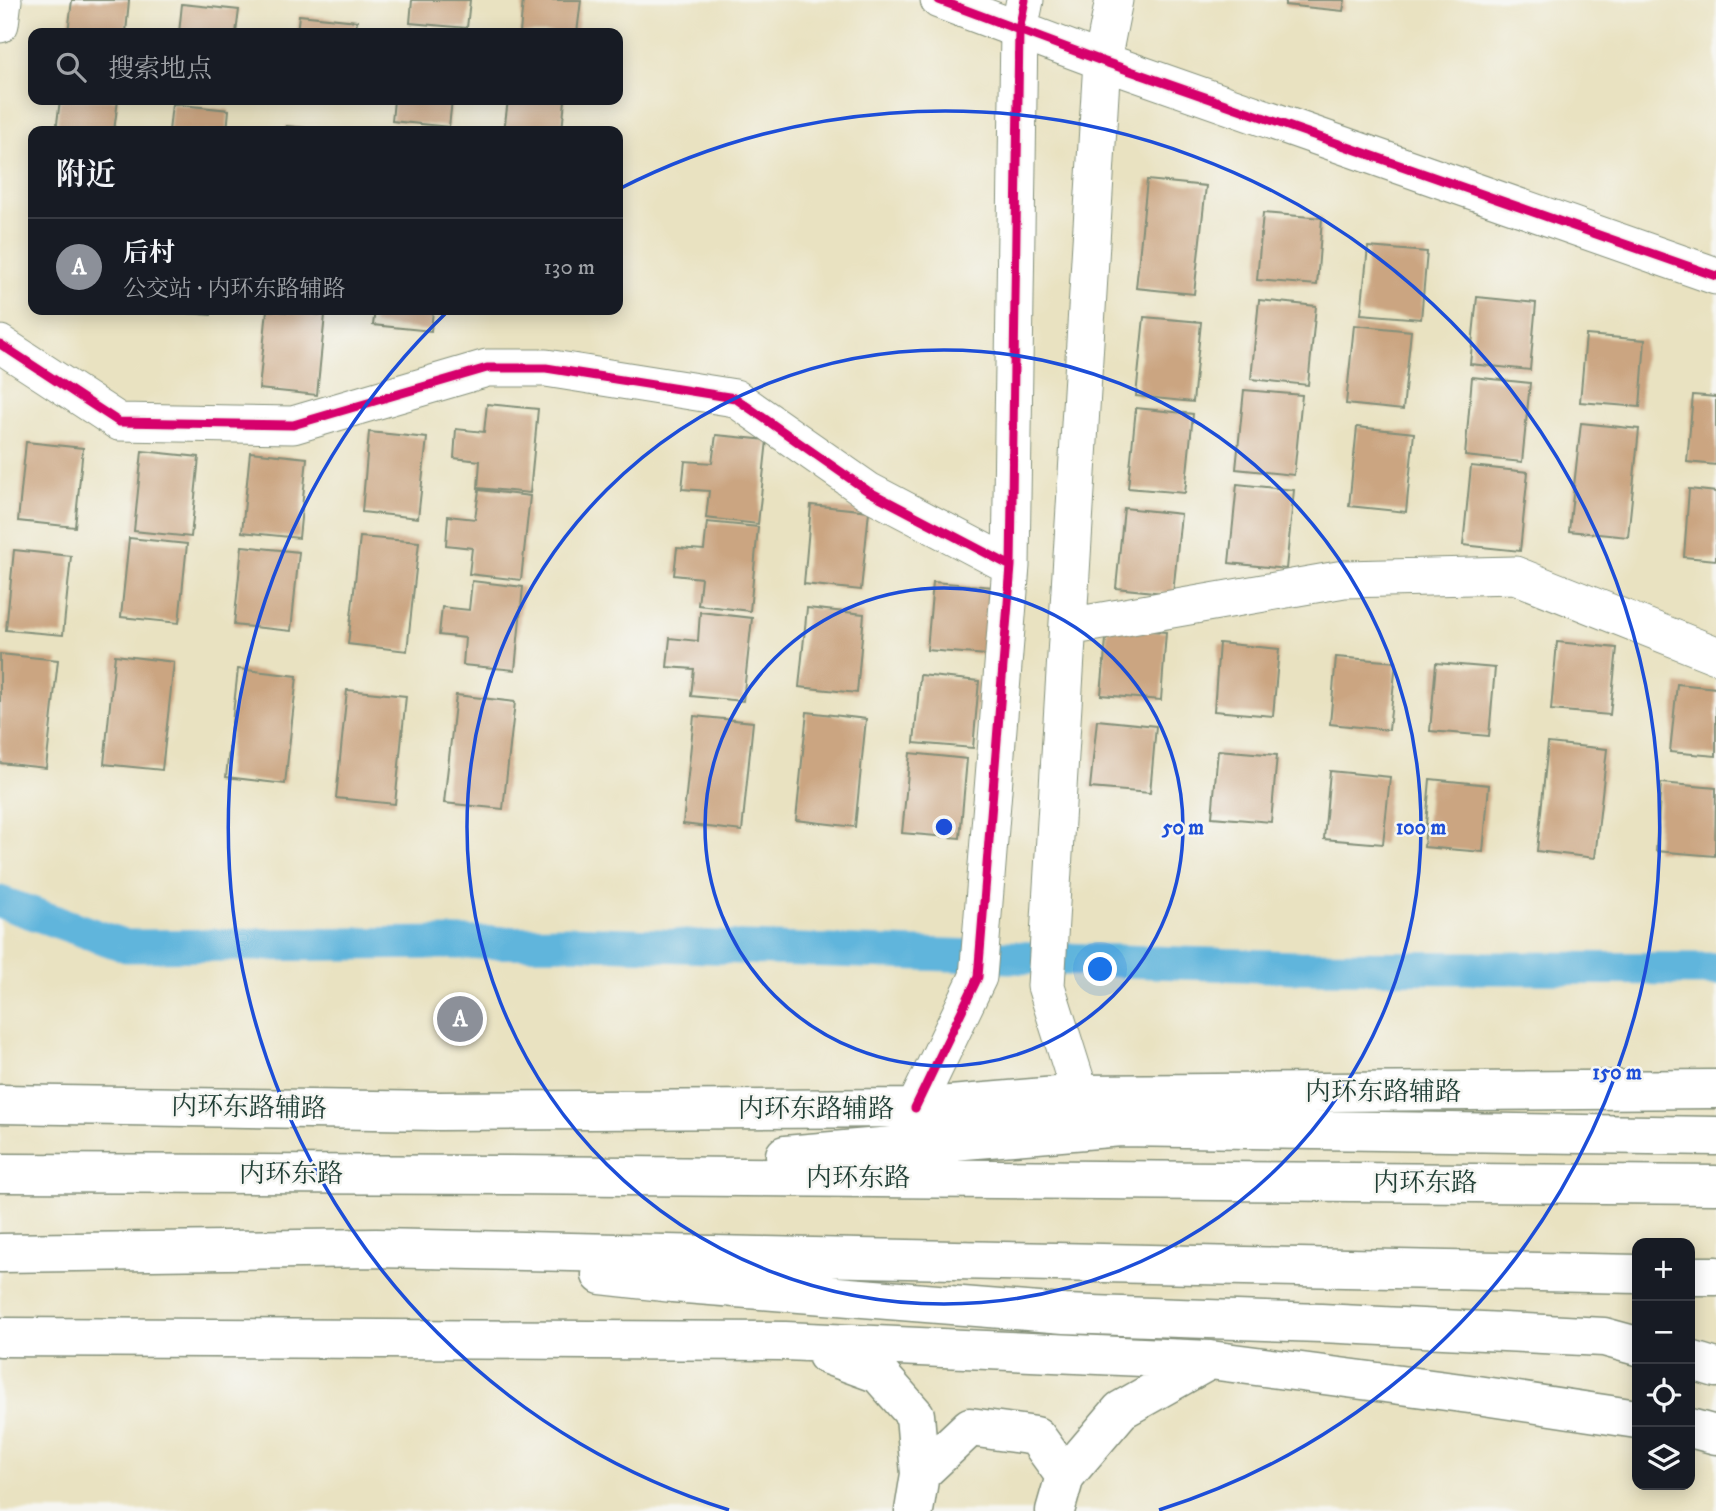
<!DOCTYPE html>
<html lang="zh">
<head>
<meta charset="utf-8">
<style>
  :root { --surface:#171b24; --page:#20242c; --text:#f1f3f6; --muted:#9ea1a6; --line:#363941; --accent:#8c9099 }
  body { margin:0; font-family:"IM FELL DW Pica","Noto Serif SC",serif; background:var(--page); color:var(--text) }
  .controls { position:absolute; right:21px; bottom:21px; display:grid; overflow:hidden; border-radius:14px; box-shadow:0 4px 18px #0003 }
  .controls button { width:63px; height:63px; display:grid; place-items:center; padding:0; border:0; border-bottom:2px solid var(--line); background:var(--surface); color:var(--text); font:35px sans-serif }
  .you { position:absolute; left:1101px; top:970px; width:24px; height:24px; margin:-18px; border:5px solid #fff; border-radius:50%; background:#1a73e8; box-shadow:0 0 0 10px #1a73e833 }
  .badge { display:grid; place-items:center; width:46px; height:46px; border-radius:50%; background:var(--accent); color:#fff; font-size:23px; font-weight:700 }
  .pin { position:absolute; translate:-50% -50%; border:4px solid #fff; box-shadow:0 2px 7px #0006 }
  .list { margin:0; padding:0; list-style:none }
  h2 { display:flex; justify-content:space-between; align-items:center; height:91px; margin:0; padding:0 28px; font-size:30px }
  h2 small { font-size:23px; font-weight:400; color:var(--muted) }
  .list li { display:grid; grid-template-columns:46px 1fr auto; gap:21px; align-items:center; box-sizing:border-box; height:98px; padding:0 28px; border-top:2px solid var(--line) }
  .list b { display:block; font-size:26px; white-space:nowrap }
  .list p { margin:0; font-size:23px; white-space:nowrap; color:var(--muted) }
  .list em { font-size:23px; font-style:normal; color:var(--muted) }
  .icon { flex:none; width:38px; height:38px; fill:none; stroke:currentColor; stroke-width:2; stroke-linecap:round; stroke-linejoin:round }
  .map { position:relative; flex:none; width:1716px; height:1511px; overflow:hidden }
  .search { position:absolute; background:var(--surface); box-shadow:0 4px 18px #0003; left:28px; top:28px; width:595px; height:77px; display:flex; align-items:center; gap:18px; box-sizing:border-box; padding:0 24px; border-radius:14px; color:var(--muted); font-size:26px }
  .panel { position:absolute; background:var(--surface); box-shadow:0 4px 18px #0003; left:28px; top:126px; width:595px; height:189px; border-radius:14px }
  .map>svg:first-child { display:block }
</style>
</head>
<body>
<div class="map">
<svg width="1716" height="1511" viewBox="0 0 1716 1511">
  <rect width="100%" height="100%" fill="#f6f6f2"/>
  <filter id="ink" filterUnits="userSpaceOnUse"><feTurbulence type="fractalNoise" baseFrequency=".0143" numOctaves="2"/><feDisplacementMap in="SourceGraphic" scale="14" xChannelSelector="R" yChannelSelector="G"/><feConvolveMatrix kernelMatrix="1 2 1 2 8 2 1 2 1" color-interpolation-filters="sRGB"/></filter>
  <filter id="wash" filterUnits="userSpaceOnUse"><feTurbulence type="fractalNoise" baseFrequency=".00686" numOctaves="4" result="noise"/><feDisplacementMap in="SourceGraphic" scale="28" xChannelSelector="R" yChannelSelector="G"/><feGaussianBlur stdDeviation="1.57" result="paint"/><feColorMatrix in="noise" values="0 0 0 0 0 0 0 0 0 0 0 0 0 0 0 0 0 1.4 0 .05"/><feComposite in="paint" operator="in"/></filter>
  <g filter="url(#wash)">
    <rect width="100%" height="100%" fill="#e9e2c1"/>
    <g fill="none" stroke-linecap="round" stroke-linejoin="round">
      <path stroke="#60b5dc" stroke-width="33" d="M0,902L126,946L568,942L1296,967L1716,969"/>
    </g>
    <g id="blocks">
      <path fill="#cba581" d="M72,0H129L126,33H68Z
        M412,0H470L467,28L410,23Z
        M523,0H581L577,33H520Z
        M1285,0H1345L1343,11L1285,5Z
        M182,4L239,10L236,33H179Z
        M299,15L357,21L355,33H297Z
        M60,100H118L114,131H56Z
        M394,100H452L449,127L392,121Z
        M508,100H565L562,131H504Z
        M172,104L229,110L227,131H169Z
        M286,126L316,129V131H285Z
        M1147,180L1206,186L1194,294L1136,288Z
        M1263,213L1322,218L1317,285L1257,280Z
        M1368,247L1427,252L1421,319L1361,314Z
        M1477,297L1536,303L1530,370L1470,364Z
        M1259,300L1316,306L1308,385L1251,379Z
        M174,310H211V315L174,312Z
        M267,310L325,315L317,395L259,389Z
        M375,310H433L431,331L373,325Z
        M1144,317L1201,322L1193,402L1136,396Z
        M1354,325L1411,331L1403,410L1346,404Z
        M1586,335L1645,340L1640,407L1580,402Z
        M1472,377L1530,383L1522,462L1465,456Z
        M1244,390L1302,395L1294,475L1236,469Z
        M1693,395L1716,397V465L1687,462Z
        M487,404L538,409L530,493L478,488L480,461L454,458L456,429L484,432Z
        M1136,408L1193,414L1185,493L1128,488Z
        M1581,423L1639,429L1628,537L1569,531Z
        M1357,427L1414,433L1406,512L1349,506Z
        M369,432L427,438L418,518L362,512Z
        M716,435L767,440L758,524L706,518L709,491L682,489L685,461L712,463Z
        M26,442L83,448L75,527L18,521Z
        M142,451L199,457L191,537L134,531Z
        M250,452L307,458L299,538L242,532Z
        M1471,466L1528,472L1520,551L1463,545Z
        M1237,484L1294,490L1286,569L1229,563Z
        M1689,489L1716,492V560L1684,557Z
        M479,490L530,496L521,580L469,574L472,548L446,545L448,516L475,519Z
        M811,505L869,511L861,590L804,584Z
        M1124,508L1181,514L1173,594L1116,588Z
        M707,522L758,527L750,611L698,605L701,578L674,575L677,548L704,550Z
        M360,537L419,542L407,651L348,644Z
        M129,538L187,544L179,623L121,617Z
        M242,546L299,552L291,631L234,625Z
        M14,550L71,556L63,635L6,630Z
        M472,581L523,587L515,670L463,665L465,638L439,635L442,607L469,610Z
        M933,582L993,587L987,655L927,650Z
        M807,608L864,614L857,693L799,687Z
        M700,612L752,618L743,701L691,696L694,669L667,667L670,638L698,641Z
        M1107,628L1166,632L1161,700L1101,695Z
        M1557,642L1617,648L1610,715L1551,710Z
        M1219,643L1279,649L1273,716L1214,711Z
        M0,654L58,660L46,768L0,763Z
        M115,655L174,662L162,770L104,764Z
        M1336,657L1396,662L1389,730L1330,724Z
        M1436,663L1495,668L1489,736L1430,731Z
        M238,669L297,676L285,784L226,777Z
        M920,675L979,681L973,748L914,743Z
        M1677,684L1716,688V756L1670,752Z
        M347,690L406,696L395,804L336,798Z
        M456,695L515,702L503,809L444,803Z
        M807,712L866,719L855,827L796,820Z
        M694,716L753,722L742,831L683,824Z
        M1097,720L1156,726L1150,793L1090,788Z
        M1548,743L1607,749L1595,858L1537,851Z
        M1218,750L1277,755L1271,822L1212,817Z
        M910,753L967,759L960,838L902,833Z
        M1330,771L1390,777L1383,844L1324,839Z
        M1430,779L1489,785L1483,852L1424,847Z
        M1661,783L1716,788L1715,856L1656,851Z"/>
    </g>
  </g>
  <g filter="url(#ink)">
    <use href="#blocks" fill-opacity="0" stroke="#84907a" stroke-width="2"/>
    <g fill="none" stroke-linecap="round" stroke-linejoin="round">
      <g stroke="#84907a" stroke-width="39">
        <path id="street" d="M939,0L1102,61L1716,276
          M0,24L3,0
          M0,344L119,422L293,425L487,368H546L735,398L868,491L1011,566
          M1068,627L1344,579L1515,575L1716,655
          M1080,1094L1046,986L1102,61L1114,0
          M915,1108L978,977L1011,566L1019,30L1025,0"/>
      </g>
      <g stroke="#84907a" stroke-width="41">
        <path id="primary" d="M0,1104L438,1111L915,1108L1080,1094L1716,1089
          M0,1337L785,1341L1210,1360L1477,1395L1637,1419
          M827,1355L879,1374L915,1415L920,1474L914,1511
          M1690,1428L1716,1435
          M920,1474L970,1427L1036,1436L1065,1476
          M1055,1511L1065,1476L1121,1410L1210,1360"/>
      </g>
      <g stroke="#84907a" stroke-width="41">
        <path id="highway" d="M785,1155L1121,1127L1716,1136
          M0,1173L509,1175L1716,1185
          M0,1253L376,1248L1637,1274
          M601,1275L673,1283L1064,1314L1321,1323L1604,1337L1637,1346
          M1690,1276H1716
          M1690,1360L1716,1368"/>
      </g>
      <use href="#street" stroke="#fff" stroke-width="37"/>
      <use href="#primary" stroke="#fff" stroke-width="38"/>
      <use href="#highway" stroke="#fff" stroke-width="38"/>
      <g stroke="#f6f6f2" stroke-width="13">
        <path id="cycleway" d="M939,0L1102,61L1716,276
          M0,344L119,422L293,425L487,368H546L735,398L868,491L1011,566
          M915,1108L978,977L1011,566L1019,30L1025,0"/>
      </g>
      <use href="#cycleway" stroke="#d6006c" stroke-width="9"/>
    </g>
  </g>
  <g fill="none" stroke="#1d4ed8" stroke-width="3.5">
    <circle cx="944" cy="827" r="239"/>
    <circle cx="944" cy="827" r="477"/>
    <path d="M729 1510A716 716 0 0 1 447 312M619 189A716 716 0 1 1 1159 1510"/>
  </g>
  <g text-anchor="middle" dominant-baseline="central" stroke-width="5" stroke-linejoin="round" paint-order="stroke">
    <g font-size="26" fill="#1f3d34" stroke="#f6f6f2">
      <text x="1383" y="1092">内环东路辅路</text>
      <text transform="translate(249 1108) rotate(1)">内环东路辅路</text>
      <text x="816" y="1109">内环东路辅路</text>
      <text x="291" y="1174">内环东路</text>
      <text x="858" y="1178">内环东路</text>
      <text x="1425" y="1183">内环东路</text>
    </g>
  </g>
  <circle cx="944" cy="827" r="10" fill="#1d4ed8" stroke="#f6f6f2" stroke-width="3.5"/>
  <g font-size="21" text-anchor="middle" font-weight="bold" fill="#1d4ed8" stroke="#f6f6f2" stroke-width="5" stroke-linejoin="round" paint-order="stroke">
    <text x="1183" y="834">50 m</text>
    <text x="1421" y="834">100 m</text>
    <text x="1617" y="1079">150 m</text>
  </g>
</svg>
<div class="controls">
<button>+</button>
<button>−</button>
<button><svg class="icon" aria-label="locate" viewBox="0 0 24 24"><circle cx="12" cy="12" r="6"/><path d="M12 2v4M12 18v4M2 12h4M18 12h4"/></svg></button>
<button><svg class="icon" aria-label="layers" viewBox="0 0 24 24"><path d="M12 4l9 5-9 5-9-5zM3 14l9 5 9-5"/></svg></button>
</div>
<div class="you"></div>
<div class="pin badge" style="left:460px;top:1019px">A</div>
<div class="search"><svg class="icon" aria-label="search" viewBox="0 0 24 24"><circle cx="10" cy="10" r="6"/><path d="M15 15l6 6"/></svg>搜索地点</div>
<section class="panel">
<h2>附近<small></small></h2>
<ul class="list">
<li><span class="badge">A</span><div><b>后村</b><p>公交站 · 内环东路辅路</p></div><em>130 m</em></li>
</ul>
</section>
</div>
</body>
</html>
